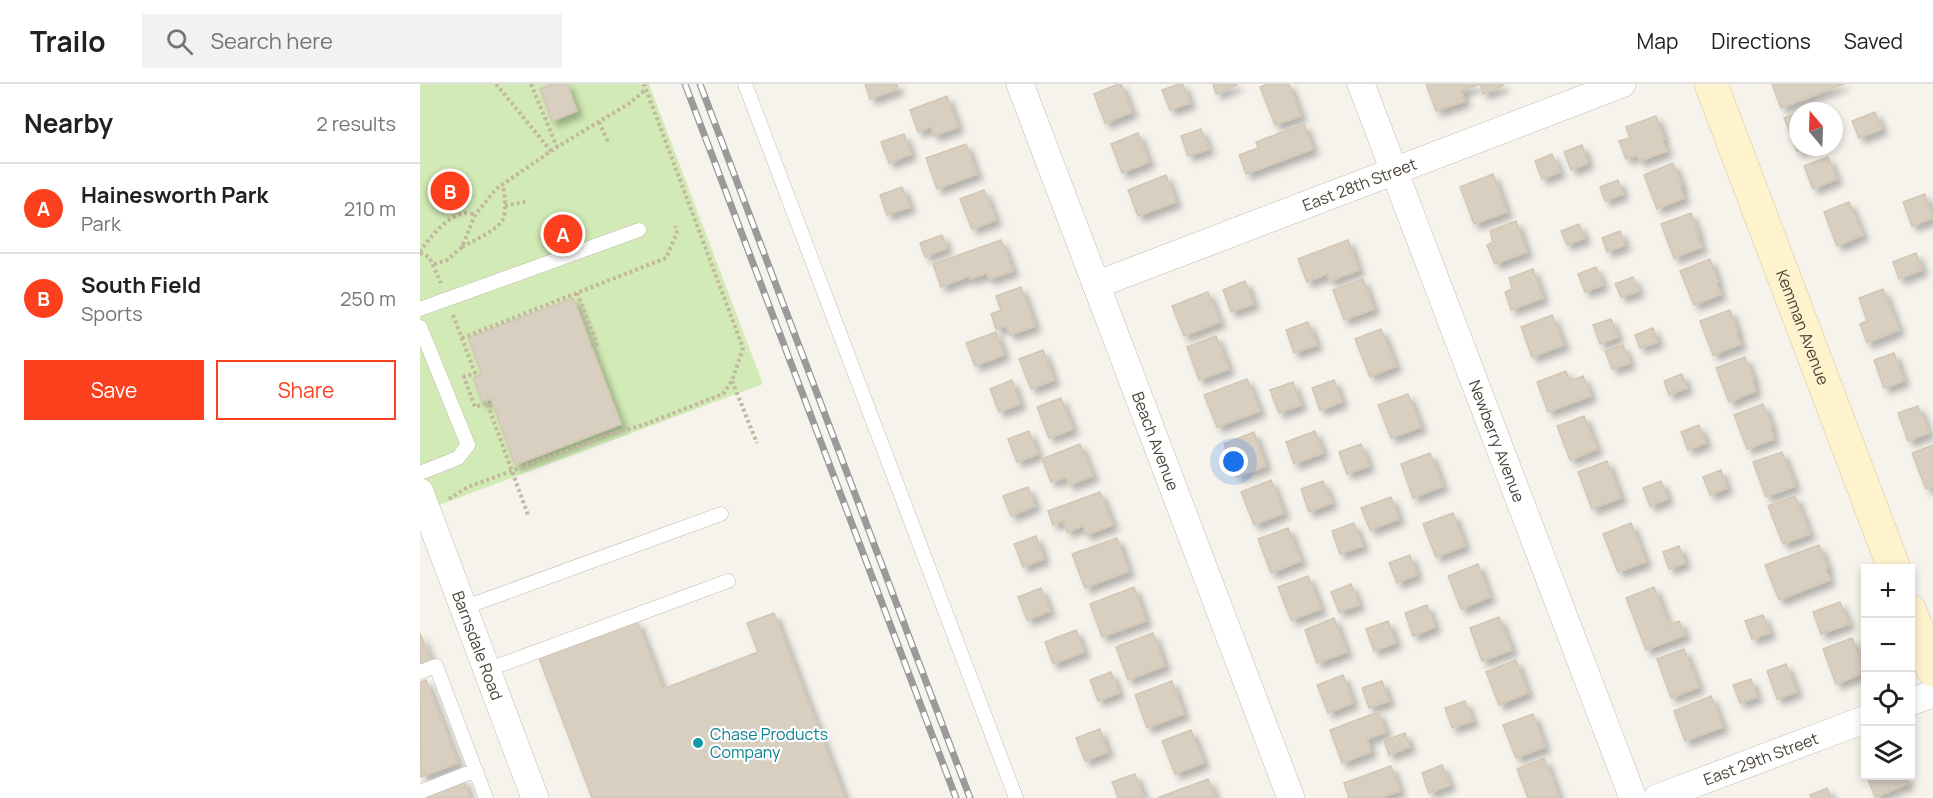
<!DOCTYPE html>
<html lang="en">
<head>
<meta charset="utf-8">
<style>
  :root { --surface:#fff; --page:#f2f2f2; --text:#202124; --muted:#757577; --line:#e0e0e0; --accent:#fc3f1d }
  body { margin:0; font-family:Manrope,sans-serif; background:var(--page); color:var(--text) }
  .controls { position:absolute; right:18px; bottom:18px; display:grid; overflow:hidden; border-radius:0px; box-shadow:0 3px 9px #0003 }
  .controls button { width:54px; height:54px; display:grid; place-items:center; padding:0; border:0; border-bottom:2px solid var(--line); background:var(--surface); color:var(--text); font:30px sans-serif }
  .compass { position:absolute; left:1369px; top:18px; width:54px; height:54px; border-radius:50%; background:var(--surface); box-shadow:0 3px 9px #0003; rotate:341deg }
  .you { position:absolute; left:814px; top:378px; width:21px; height:21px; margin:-15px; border:4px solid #fff; border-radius:50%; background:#1a73e8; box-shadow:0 0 0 9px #1a73e833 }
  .badge { display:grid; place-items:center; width:39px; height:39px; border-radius:50%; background:var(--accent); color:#fff; font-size:20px; font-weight:700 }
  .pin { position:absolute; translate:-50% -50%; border:3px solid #fff; box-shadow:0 2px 6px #0006 }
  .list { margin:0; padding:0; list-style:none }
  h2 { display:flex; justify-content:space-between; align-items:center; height:78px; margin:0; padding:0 24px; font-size:26px }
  h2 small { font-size:20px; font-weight:400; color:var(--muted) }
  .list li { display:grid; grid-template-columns:39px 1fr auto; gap:18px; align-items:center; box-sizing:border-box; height:90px; padding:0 24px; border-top:2px solid var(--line) }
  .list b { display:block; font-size:22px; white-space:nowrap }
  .list p { margin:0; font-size:20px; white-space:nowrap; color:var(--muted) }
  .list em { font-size:20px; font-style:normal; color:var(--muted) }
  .actions { display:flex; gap:12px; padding:18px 24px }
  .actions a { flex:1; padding:14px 0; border:2px solid var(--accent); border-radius:0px; text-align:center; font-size:21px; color:var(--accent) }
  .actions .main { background:var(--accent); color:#fff }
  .icon { flex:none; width:33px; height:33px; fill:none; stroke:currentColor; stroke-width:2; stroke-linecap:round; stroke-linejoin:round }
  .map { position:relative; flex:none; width:1513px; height:714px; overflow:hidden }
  header { display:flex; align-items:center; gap:36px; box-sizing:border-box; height:84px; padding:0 30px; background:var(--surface); border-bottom:2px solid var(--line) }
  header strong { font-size:28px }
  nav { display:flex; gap:33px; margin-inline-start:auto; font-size:21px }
  .search { width:420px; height:54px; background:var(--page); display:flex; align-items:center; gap:15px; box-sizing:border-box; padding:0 21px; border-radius:0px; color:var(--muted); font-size:22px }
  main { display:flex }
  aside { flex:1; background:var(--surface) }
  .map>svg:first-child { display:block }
</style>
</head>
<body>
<header>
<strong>Trailo</strong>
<div class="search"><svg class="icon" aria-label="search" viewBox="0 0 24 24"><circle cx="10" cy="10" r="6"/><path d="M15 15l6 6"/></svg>Search here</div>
<nav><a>Map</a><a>Directions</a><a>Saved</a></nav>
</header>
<main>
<aside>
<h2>Nearby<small>2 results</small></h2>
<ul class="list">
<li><span class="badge">A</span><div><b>Hainesworth Park</b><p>Park</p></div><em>210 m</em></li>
<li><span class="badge">B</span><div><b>South Field</b><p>Sports</p></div><em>250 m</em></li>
</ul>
<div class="actions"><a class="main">Save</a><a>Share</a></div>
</aside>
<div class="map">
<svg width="1513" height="714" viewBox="0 0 1513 714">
  <defs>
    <filter id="shadow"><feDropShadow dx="5.5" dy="5.5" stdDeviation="3" flood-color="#0004"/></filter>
  </defs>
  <rect width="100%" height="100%" fill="#f6f3ec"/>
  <path fill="#d2eab5" d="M0,0H229L343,300L11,424L0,395Z"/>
  <path fill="#d8cfc1" stroke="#d3c7b4" stroke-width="1.5" filter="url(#shadow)" d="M132,0H147L157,27L132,37L120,5Z
    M445,0H477L478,5L450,15Z
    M698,0H701L712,28L685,39L674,10Z
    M759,0H763L770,19L750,26L742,6Z
    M793,0H817V1L796,10Z
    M849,0H869L881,32L855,41L840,3Z
    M1006,0H1083V2L1063,10L1060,0L1041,7L1045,17L1016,27Z
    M1352,0H1424L1361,24Z
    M527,12L538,43L514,52L511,43L498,48L490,26Z
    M1398,20L1401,27H1381Z
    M1378,28V63H1387L1377,67L1364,34Z
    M1455,28L1462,45L1439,54L1432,37Z
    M1236,32L1244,55L1242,56L1247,67L1220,77L1217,71L1206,75L1199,57L1210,54L1206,43Z
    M884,40L893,65L826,90L819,71L838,64L836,58Z
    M781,45L789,65L768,72L761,52Z
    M718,49L729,78L702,89L691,60Z
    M484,50L491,70L469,79L461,58Z
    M546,60L557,90L517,105L506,74Z
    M1162,61L1168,79L1151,86L1144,68Z
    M1132,70L1140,88L1122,95L1115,77Z
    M1408,73L1417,95L1393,105L1384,82Z
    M1253,79L1262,102L1260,103L1264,114L1237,125L1224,91Z
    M1073,90L1087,128L1054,140L1040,103Z
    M746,91L756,118L718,132L708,106Z
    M1198,96L1203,110L1185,117L1180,103Z
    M482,103L490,123L467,131L460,111Z
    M564,106L576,136L552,145L540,115Z
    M1505,110L1513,134L1492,142L1483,118Z
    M1429,118L1443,151L1417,162L1404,128Z
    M1271,129L1279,152H1277L1282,163L1254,174L1241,140Z
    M1096,137L1107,168L1075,180L1067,161L1073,158L1070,147Z
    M1159,140L1165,154L1147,161L1141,147Z
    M1200,147L1205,161L1187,168L1182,154Z
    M522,151L527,164L505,173L500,159Z
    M581,156L593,187L569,195L567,189L550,195L549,192L521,203L513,180Z
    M928,156L939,186L910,197L907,190L887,198L878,175Z
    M1496,169L1502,186L1479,195L1473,178Z
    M1290,175L1298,198L1296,199L1301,210L1274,221L1260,187Z
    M1176,183L1183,201L1165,208L1158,190Z
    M1113,185L1123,214L1091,226L1085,208L1092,205L1089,194Z
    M1213,193L1219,207L1201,213L1195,200Z
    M943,195L954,225L924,236L913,206Z
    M825,197L834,220L811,228L803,206Z
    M601,203L615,242L590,251L586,242L576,245L571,230L581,226L576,212Z
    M1463,205L1479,246L1447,259L1440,240L1447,237L1439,214Z
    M788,208L800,238L764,252L752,222Z
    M153,214L201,340L95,381L71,315L62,318L53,294L62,290L48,254Z
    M1310,226L1318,249H1316L1321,260L1293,271L1280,237Z
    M1132,231L1144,261L1112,273L1101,243Z
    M1191,235L1198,253L1180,260L1173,241Z
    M888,238L897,261L874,269L866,246Z
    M1233,244L1238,258L1220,264L1215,251Z
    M961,245L976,282L950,293L935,255Z
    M576,248L584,271L555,282L546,259Z
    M796,252L809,285L779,296L767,263Z
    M1203,261L1210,279L1192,285L1185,267Z
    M623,266L634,296L611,305L599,275Z
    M1474,269L1484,297L1464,304L1454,276Z
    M1325,273L1334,296H1332L1336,307L1309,318L1296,284Z
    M1146,287L1150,297L1163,292L1171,312L1128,328L1117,298Z
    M1262,290L1267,304L1249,311L1244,297Z
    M827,295L840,327L797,343L784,311Z
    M592,296L600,320L579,328L570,305Z
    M914,296L922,318L900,326L892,304Z
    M873,298L881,321L859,329L850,306Z
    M988,310L1001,343L971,354L958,321Z
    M641,314L653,345L629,354L617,323Z
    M1343,320L1352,343H1350L1354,355L1327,365L1314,331Z
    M1498,322L1509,349L1488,357L1478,329Z
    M1164,332L1177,365L1150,376L1137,342Z
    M1279,341L1286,359L1268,366L1261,348Z
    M609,347L618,370L597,378L588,355Z
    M895,347L903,369L874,380L866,358Z
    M834,348L846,382L817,393L804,360Z
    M660,360L673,392L649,401L646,393L631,398L622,375Z
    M941,360L949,382L927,390L919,368Z
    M1513,361V402L1506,405L1492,369Z
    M1362,368L1375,402L1346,413L1333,378Z
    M1010,369L1023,402L993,414L981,380Z
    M1187,377L1201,414L1172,425L1158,388Z
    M1301,386L1307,404L1290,411L1283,393Z
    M851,396L864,429L834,441L821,408Z
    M903,397L912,419L889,428L881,405Z
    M1241,397L1248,415L1230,422L1223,404Z
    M608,403L615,422L591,432L583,412Z
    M680,408L693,441L666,451L663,442L647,448L643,437L633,441L628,427Z
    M1375,412L1390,450L1363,460L1348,422Z
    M971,413L979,435L950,446L941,424Z
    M1033,429L1045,462L1016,473L1003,440Z
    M934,439L943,462L920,470L912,447Z
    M1211,439L1226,478L1198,488L1183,450Z
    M868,444L881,477L851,489L838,455Z
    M616,452L624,475L603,483L594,460Z
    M697,454L709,487L665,504L652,470Z
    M1399,461L1408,484H1405L1410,496L1359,516L1345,481Z
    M1259,462L1265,479L1249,485L1243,468Z
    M990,471L997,491L977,499L969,479Z
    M1058,480L1070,513L1041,525L1028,492Z
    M888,492L901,525L871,536L858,503Z
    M931,500L939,521L919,528L911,508Z
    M714,503L726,537L682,553L670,520Z
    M1234,503L1249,541L1259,537L1265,551L1226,566L1206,514Z
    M621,504L630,527L607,536L598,513Z
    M1420,518L1429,540L1401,550L1393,528Z
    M1007,521L1015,543L993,552L985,529Z
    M354,529L425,714H172L119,574L217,537L243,605L338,568L327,539Z
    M1343,531L1350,549L1332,555L1325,537Z
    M1079,533L1092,566L1062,577L1050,544Z
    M914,534L927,568L897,579L885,546Z
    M968,537L976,559L954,567L946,545Z
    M656,546L664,568L633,580L625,558Z
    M0,549L11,576L0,580Z
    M733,549L745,582L708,596L696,563Z
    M1432,554L1441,577L1439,578L1443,589L1416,600L1403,565Z
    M1264,565L1279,603L1251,614L1237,575Z
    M1096,576L1108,609L1079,621L1066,588Z
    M1366,580L1377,608L1357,615L1347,587Z
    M691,588L699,609L678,617L670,596Z
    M923,591L933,619L908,629L897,601Z
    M1331,595L1337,613L1320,619L1313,601Z
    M6,596L38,679L1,693L0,598Z
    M752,597L764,630L727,644L715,611Z
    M962,597L969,617L949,624L942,604Z
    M1291,612L1303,643L1265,657L1254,627Z
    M1045,617L1053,637L1032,644L1025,624Z
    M958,628L966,648L947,655L951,668L922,679L910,646Z
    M1113,630L1125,663L1096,674L1083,641Z
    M680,645L688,668L665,677L656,654Z
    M771,646L784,679L755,690L742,657Z
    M985,649L990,663L969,671L964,657Z
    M1124,674L1139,712L1134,714H1108L1097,685Z
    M1022,681L1030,701L1009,709L1002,689Z
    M971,682L980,707L960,714H929L924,699Z
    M715,690L724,713L698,714L692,698Z
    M1447,692H1485L1488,700L1455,713Z
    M43,695L50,714H8L6,709Z
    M788,695L796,714H737Z
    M1407,704L1411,714H1391L1390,711Z"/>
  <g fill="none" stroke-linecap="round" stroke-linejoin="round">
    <g stroke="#c2bbae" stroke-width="15">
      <path id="lane" d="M325,0L596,714
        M0,225L219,146
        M0,243L48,361L38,374L0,389
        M43,524L301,430
        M67,586L308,497
        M0,588L16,582L66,714
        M0,708L56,686"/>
    </g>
    <g stroke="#c2bbae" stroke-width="28">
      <g id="street">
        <path id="s1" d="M600,0L871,714"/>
        <path id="s2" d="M941,0L1213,714"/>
        <path id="s3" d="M676,201L1202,0"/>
        <path id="s4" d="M0,408L115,714"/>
        <path d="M1490,618L1513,610"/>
        <path id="s5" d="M1237,714L1446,635"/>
      </g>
    </g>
    <g stroke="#d6c79b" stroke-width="34">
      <g id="secondary">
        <path id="s6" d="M1291,0L1474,484"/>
        <path d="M1490,527L1513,586"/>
      </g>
    </g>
    <path stroke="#c4b79f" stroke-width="4" stroke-dasharray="3 3" stroke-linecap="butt" d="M76,0L131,67
      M111,0L137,63
      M179,38L189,60
      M85,122L107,117
      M42,163C53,157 78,146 83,135C87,125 84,110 83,100
      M0,168C10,153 35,121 55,131
      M0,169L9,173L21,199
      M14,180L27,176L42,163L55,131L76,105L137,63L210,19L226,5
      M157,209L177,260L171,262
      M33,231L55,289L44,293L55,323L67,319L108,431
      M42,254L246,174L257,149L255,142
      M312,297L337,359
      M29,415L48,403L192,350L223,341L303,310L312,297L323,264L224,0"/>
    <use href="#lane" stroke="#fff" stroke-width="14"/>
    <use href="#street" stroke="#fff" stroke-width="27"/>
    <use href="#secondary" stroke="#fff3cd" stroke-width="33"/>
    <g stroke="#9a9a9a" stroke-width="7">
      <path id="rail" d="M265,0L536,714
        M280,0L550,714"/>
    </g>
    <use href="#rail" stroke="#fff" stroke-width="4.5" stroke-dasharray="14" stroke-linecap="butt"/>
  </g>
  <circle fill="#0f9aa8" stroke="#fff" stroke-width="2" cx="278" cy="659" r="6"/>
  <g text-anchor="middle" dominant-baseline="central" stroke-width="4.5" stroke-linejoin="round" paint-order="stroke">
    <g font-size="16" fill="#4b4439" stroke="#fff">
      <text stroke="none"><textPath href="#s3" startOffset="282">East 28th Street</textPath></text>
      <text stroke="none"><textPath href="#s6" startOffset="260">Kemman Avenue</textPath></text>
      <text stroke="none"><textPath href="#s1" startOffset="382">Beach Avenue</textPath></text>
      <text stroke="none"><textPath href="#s2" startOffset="382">Newberry Avenue</textPath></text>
      <text stroke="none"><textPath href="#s4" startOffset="164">Barnsdale Road</textPath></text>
      <text stroke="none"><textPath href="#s5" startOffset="111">East 29th Street</textPath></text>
    </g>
    <g font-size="16" fill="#0d838f" stroke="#fff" text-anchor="start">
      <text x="290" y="650">Chase Products<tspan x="290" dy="18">Company</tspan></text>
    </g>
  </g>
</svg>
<div class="controls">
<button>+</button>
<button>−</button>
<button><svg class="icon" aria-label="locate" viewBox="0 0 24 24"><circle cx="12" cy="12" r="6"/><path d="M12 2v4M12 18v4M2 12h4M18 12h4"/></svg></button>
<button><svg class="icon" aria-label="layers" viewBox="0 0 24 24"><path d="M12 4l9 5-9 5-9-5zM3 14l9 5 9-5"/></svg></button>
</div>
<svg class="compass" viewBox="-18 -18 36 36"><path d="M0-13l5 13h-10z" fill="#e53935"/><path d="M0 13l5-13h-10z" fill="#757577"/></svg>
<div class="you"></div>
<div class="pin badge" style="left:143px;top:150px">A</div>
<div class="pin badge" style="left:30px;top:107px">B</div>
</div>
</main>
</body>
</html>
